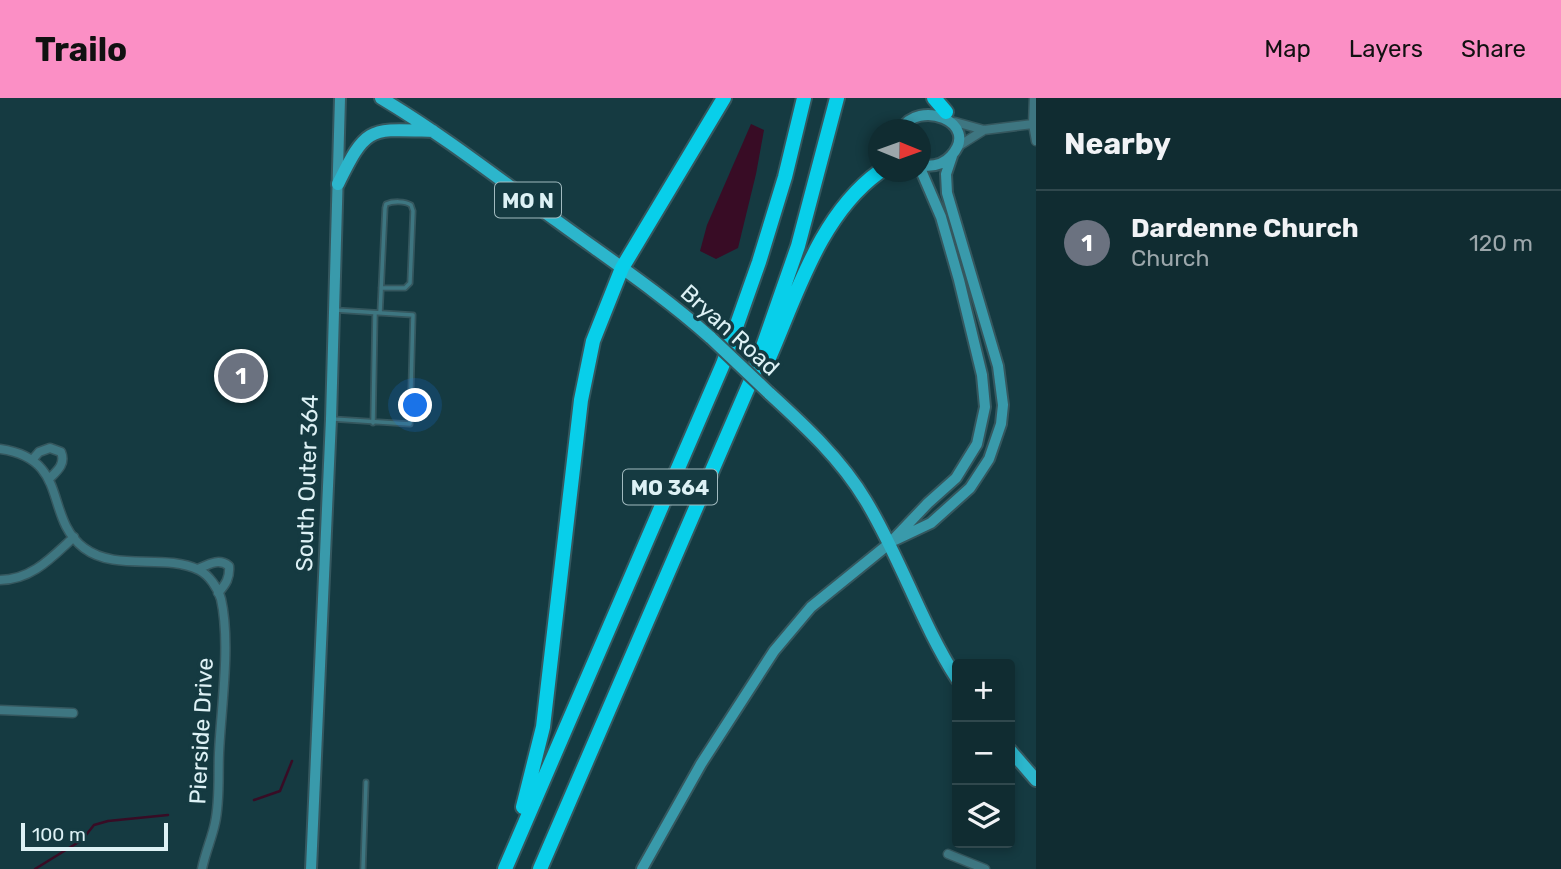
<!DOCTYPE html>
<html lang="en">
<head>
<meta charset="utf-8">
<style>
  :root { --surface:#102c31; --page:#193439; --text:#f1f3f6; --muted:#9ca7ab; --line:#30484d; --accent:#fb8fc5 }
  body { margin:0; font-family:Rubik,sans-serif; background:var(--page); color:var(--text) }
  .controls { position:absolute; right:21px; bottom:21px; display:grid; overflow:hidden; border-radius:7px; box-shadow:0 4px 10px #0003 }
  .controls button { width:63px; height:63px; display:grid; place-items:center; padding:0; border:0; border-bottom:2px solid var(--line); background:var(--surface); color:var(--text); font:35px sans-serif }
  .compass { position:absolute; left:868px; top:21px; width:63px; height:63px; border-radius:50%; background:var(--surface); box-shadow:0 4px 10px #0003; rotate:91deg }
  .scale { position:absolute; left:21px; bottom:18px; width:147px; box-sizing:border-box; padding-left:7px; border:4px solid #ddf1f5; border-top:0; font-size:19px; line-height:24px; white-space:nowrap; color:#ddf1f5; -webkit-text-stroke:5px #153a41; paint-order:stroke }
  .you { position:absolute; left:416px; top:308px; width:24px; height:24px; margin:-18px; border:5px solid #fff; border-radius:50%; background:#1a73e8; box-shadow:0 0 0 10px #1a73e833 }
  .badge { display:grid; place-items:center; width:46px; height:46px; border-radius:50%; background:var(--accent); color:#fff; font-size:23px; font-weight:700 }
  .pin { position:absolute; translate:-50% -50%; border:4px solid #fff; box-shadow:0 2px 7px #0006 }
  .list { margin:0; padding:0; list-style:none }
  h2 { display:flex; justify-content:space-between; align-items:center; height:91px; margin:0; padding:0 28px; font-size:30px }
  h2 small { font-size:23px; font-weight:400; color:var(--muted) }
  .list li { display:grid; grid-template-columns:46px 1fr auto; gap:21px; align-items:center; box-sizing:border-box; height:105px; padding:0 28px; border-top:2px solid var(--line) }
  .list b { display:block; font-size:26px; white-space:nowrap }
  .list p { margin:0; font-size:23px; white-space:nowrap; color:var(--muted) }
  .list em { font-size:23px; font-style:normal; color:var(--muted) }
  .icon { flex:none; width:38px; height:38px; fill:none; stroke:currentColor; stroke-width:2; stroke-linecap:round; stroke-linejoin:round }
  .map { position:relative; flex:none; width:1036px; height:771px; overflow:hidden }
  header { display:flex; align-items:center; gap:42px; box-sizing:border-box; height:98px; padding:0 35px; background:var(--accent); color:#111 }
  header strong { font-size:33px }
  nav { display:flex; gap:38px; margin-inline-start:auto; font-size:24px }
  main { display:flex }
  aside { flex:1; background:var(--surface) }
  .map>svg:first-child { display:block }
</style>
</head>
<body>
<header>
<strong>Trailo</strong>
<nav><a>Map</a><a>Layers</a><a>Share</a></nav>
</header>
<main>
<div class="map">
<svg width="1036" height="771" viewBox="0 0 1036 771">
  <rect width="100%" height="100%" fill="#153a41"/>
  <path fill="#380c25" d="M751,26L764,32L756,76L738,150L716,161L700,153L707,127Z"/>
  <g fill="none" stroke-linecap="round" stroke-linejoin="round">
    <path stroke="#380c25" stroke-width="2.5" d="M254,702L280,693L292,663
      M35,771L82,742L94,727L108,723L168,717"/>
    <g stroke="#35575e" stroke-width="7">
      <path id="lane" d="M380,215L385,110L386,106C393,103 405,103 411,107L413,113L410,185L405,190H381
        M333,321L410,326L413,217L335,212
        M373,325L375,215
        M363,771L366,684"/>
    </g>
    <g stroke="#35575e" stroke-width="11">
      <path id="street" d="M1034,0L1033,26L1036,43
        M955,24L984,32L1033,26
        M957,49L984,32
        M0,351C71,361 43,419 84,450C116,474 164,455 199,472C209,477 218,490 221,501C231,545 221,610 219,655C218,678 220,703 215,725C212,740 205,755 202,771
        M33,361L39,354L50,350L61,354C66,366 57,373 49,381
        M198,471C209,466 219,460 229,468C230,480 226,486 218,495
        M0,482C32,482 52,459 74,439
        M0,612L73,615
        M948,756L985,771"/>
    </g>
    <g stroke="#35575e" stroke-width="14">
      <path id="secondary" d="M901,32C917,0 982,24 951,58C943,67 932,69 920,67
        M895,442L931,425L970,390L989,361L1001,326L1003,307L998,268L947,95L946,76L952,58
        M311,771L331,321L340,0
        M642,771L701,666L774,553L811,509L890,445L928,405L956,380L977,346L985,309L982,277L959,182L941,119L920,70"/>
    </g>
    <g stroke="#35575e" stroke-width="16">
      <path id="primary" d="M381,0C443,37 499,81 557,123C609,161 663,197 711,240
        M338,86C367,27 369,31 433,33
        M769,295C805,328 841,361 866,403C901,461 921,525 957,581
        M1010,652L1036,682"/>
    </g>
    <g stroke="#35575e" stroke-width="18">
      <path id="highway" d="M934,0L946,14
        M769,260C797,196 820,117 879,74
        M523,709L543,629L581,302L593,243L622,170L724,0
        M505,771L723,266L759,164L785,79L804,0
        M540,771L752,280L798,148L837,0"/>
    </g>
    <use href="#lane" stroke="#3e7681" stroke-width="3.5"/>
    <use href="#street" stroke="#3e7681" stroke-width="8"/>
    <use href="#secondary" stroke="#399aab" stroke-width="10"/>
    <use href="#primary" stroke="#2cb6cc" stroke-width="12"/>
    <use href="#highway" stroke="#08cfea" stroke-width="14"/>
    <g stroke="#35575e" stroke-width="16" stroke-linecap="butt">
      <path id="primary-bridge" d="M711,240L769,295"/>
    </g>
    <use href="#primary-bridge" stroke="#2cb6cc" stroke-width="12"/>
  </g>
  <g text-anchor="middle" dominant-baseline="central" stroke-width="7" stroke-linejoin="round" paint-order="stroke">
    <g fill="#153a41" stroke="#a1babf" stroke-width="2">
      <rect x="495" y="84.5" width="66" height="35" rx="5"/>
      <rect x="623" y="371.5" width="94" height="35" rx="5"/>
    </g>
    <g font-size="21" font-weight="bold" fill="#ddf1f5">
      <text x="528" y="102">MO N</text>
      <text x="670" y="389">MO 364</text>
    </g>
    <g font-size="23" fill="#ddf1f5" stroke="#153a41">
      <text transform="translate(730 232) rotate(42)">Bryan Road</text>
      <text transform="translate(307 385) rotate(-88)">South Outer 364</text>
      <text transform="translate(201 633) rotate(-87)">Pierside Drive</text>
    </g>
  </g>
</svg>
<div class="controls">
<button>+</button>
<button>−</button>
<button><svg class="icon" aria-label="layers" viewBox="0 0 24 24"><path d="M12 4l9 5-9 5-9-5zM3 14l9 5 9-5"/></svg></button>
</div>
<svg class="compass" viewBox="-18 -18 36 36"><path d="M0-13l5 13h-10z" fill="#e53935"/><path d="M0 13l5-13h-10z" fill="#9ca7ab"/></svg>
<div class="scale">100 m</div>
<div class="you"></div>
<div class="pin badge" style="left:241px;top:278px;background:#6b7280">1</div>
</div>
<aside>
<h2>Nearby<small></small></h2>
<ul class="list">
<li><span class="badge" style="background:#6b7280">1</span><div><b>Dardenne Church</b><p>Church</p></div><em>120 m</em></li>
</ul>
</aside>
</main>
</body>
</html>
